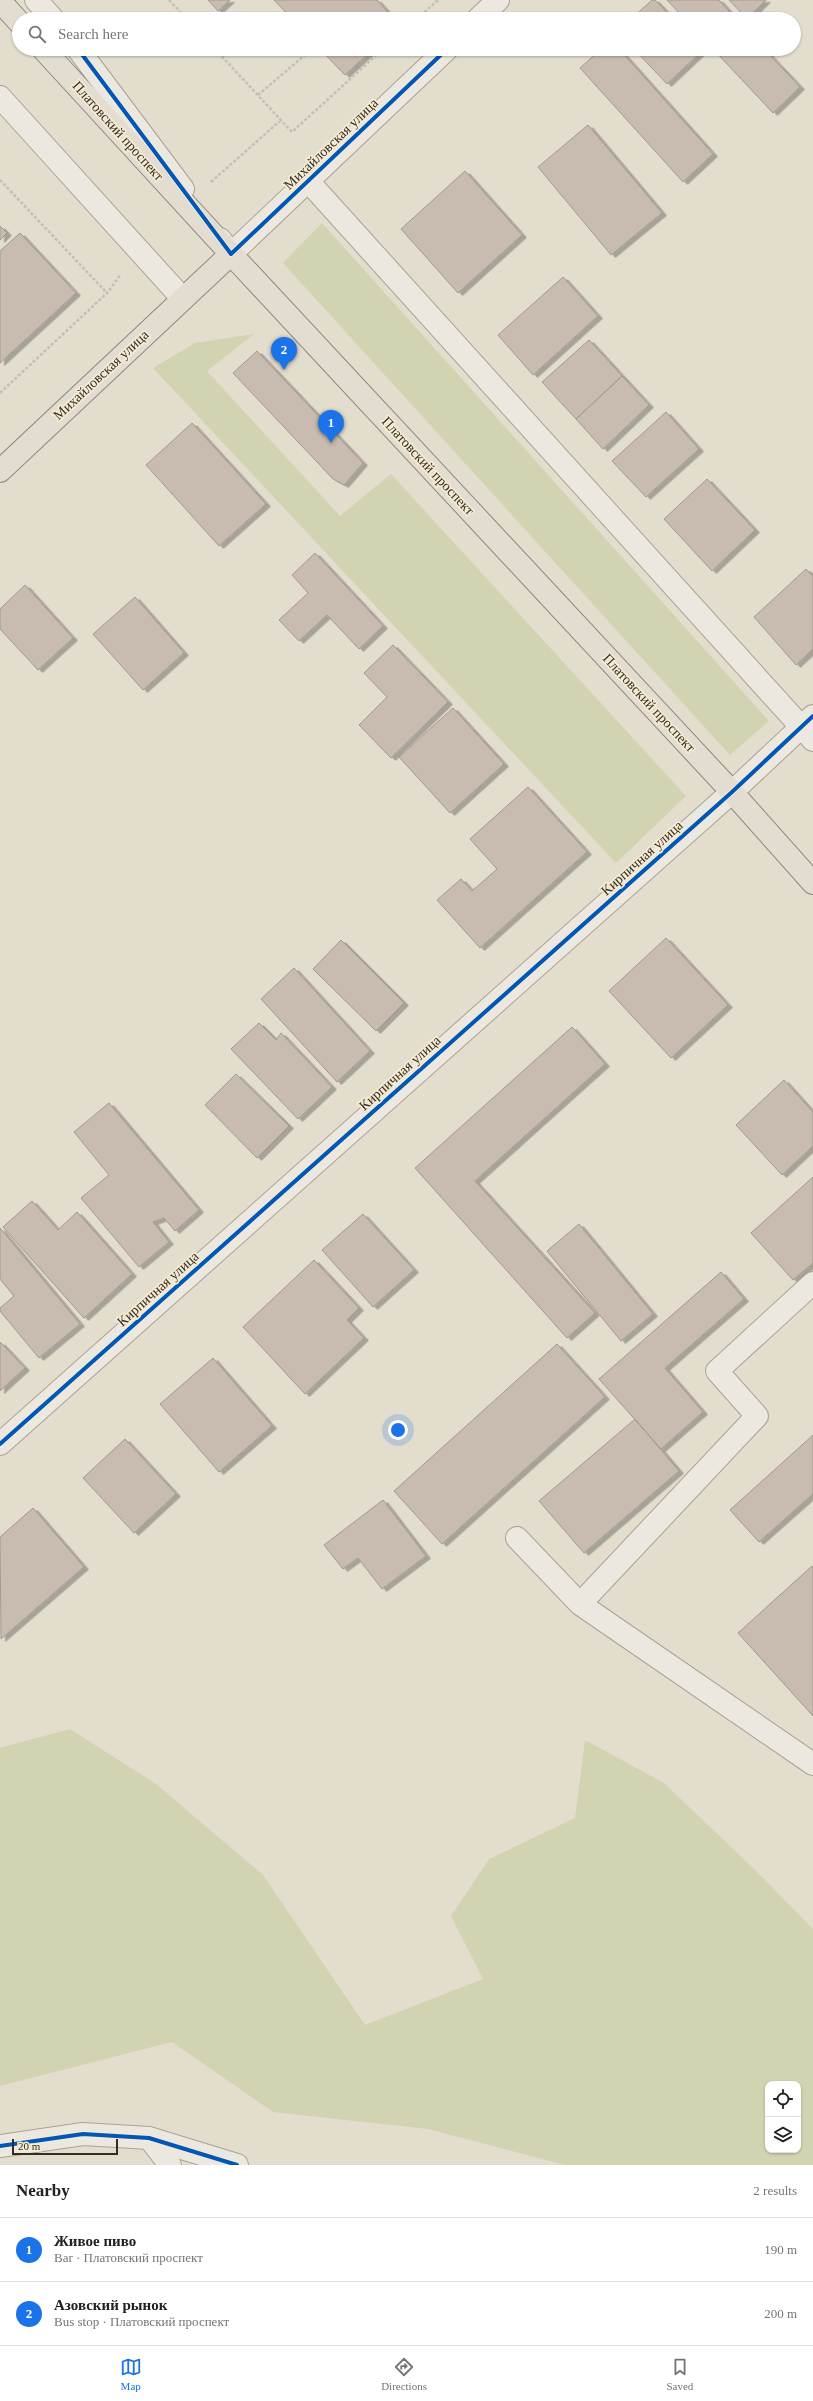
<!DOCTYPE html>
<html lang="en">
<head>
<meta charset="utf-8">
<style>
  :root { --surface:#fff; --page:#f2f2f2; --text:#202124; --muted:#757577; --line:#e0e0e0; --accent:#1a73e8 }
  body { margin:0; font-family:"Times New Roman",serif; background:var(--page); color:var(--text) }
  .controls { position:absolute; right:12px; bottom:12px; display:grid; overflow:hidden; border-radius:8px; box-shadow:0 1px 3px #0004 }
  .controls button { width:36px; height:36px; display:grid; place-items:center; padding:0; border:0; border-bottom:1px solid var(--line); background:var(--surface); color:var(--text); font:20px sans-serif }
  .scale { position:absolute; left:12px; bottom:10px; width:106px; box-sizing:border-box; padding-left:4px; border:2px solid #372b1f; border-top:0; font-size:11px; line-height:14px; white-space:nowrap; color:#372b1f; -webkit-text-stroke:3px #f4ebd4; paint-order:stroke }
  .you { position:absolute; left:398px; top:1430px; width:14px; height:14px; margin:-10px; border:3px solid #fff; border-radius:50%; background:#1a73e8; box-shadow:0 0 0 6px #1a73e833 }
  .badge { display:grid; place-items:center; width:26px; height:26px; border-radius:50%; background:var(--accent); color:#fff; font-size:13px; font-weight:700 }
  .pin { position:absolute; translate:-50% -33px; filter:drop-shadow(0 1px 2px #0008) }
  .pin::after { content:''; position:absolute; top:21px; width:14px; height:12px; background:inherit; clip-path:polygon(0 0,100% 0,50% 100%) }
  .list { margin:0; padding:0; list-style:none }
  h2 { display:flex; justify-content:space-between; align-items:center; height:52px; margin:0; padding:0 16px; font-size:17px }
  h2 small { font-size:13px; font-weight:400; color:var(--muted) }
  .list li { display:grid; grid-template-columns:26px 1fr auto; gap:12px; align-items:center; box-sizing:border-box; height:64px; padding:0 16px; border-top:1px solid var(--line) }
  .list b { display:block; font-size:15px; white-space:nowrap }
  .list p { margin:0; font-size:13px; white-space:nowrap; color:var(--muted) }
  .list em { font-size:13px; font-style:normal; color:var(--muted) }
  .icon { flex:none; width:22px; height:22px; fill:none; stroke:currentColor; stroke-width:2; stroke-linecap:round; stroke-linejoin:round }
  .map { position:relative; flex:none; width:813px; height:2165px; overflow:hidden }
  .search { position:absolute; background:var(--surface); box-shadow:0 1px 3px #0004; left:12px; right:12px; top:12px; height:44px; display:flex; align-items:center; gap:10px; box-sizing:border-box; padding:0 14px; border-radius:22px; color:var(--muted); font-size:15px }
  .sheet { height:180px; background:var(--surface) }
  nav { display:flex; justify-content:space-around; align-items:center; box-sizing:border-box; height:56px; border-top:1px solid var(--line); background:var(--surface); font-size:11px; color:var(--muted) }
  nav a { display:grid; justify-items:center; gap:2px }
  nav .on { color:var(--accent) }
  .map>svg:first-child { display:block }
</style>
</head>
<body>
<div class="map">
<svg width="813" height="2165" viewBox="0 0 813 2165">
  <defs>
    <filter id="shadow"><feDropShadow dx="4.5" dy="2.5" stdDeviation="0" flood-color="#0004"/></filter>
  </defs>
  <rect width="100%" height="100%" fill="#e3ddce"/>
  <path fill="#d2d3b1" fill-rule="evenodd" d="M322,223L769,721L730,755L283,263Z
    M254,334L207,371L340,516L391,474L686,796L616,863L153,368L195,343Z
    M70,1729L156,1784L263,1875L365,2025L483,1979L451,1916L489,1859L575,1818L585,1740L664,1783L755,1870L813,1929V2165H565L428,2129L273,2112L172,2042L0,2086V1748ZM768,2084H798V2150H768Z"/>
  <path fill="#c7bcaf" stroke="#a3998d" filter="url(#shadow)" d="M208,0H230L218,11Z
    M274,0H377L394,19H292Z
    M652,0H655L673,19H631Z
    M667,0H719L736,19H685Z
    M729,0H766L747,19Z
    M320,49H373L345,75Z
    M601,49H619L713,154L683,182L580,68Z
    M634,49H702L703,50L667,84Z
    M713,49H764L800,87L773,113Z
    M588,125L662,213L611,255L538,167Z
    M465,171L522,235L458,293L401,229Z
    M0,226L7,233L0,240Z
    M20,233L76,293L0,363V251Z
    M563,277L598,316L533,375L498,335Z
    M589,340L622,376L576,419L542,382Z
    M257,351L363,463L344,485L333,479L233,373Z
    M622,376L649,405L603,449L576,419Z
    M666,412L699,449L646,497L612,461Z
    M192,423L266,504L219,546L146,465Z
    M707,479L755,530L712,571L664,519Z
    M315,553L383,626L359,649L327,615L299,641L279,620L308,593L292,575Z
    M806,569L813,576V649L796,665L754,617Z
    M25,585L73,638L38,670L0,629V609Z
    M135,597L184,653L143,690L93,634Z
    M393,645L448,702L391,758L359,725L387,697L364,673Z
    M453,708L504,764L450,813L399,757Z
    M528,787L587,852L480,948L437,900L461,879L472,891L497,869L470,839Z
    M666,938L728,1005L671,1058L609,991Z
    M341,940L404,1003L376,1031L313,969Z
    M294,968L370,1051L337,1082L261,999Z
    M259,1023L276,1040L281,1033L332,1087L298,1119L231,1049Z
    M572,1027L605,1064L475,1181L595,1313L567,1338L415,1168Z
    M236,1074L289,1126L257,1158L205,1105Z
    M784,1080L813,1112V1146L782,1175L736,1125Z
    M109,1103L199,1210L175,1231L164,1218L153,1222L169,1242L139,1267L81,1198L109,1175L74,1132Z
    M813,1177V1263L793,1280L751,1233Z
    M32,1201L58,1230L77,1212L132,1274L84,1318L3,1227Z
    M363,1214L414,1270L373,1307L322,1250Z
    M579,1224L653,1314L621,1341L547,1251Z
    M0,1228L80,1324L39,1358L0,1311V1308L14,1296L0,1279Z
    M314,1260L359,1308L347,1320L364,1338L305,1394L243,1327Z
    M721,1272L744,1299L665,1368L703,1412L661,1449L599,1379Z
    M0,1342L25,1368L0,1391Z
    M557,1344L605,1397L442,1544L394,1491Z
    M213,1358L272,1426L219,1472L160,1404Z
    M635,1419L679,1471L584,1553L539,1501Z
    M813,1435V1494L759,1542L730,1510Z
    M125,1439L176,1494L134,1533L83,1478Z
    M383,1500L426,1556L382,1589L358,1558L343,1569L324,1545Z
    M33,1508L84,1567L1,1639L0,1537Z
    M812,1566L813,1567V1716L738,1633Z"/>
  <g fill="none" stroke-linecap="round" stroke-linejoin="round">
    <g stroke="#a8a297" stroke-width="24">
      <path id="minor" d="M36,0L53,19
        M478,19L498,0
        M78,49L183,189
        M0,97L183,299
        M308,181L813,740
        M220,239L231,254L447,49
        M813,1283L717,1371L757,1416L580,1604L813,1764
        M0,1444L732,792L813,716
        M517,1538L580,1604
        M149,2138L170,2165
        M0,2146L83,2134L149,2138L237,2165"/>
    </g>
    <g stroke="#8e887e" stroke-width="24">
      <path id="major" d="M0,1L19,22
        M43,49L231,254L732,792L813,883
        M0,471L231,254"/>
    </g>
    <path stroke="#c4bfb6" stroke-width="2.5" stroke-dasharray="3 2" stroke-linecap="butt" d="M169,0L187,19
      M417,19L438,0
      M215,49L292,132L383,49
      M258,95L312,49
      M0,180L107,293
      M211,182L281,120
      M0,393L107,293L121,274"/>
    <use href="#minor" stroke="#ece8df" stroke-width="22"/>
    <use href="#major" stroke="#e3ddd1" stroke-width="22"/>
    <g stroke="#f4ebd4" stroke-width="6">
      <path id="cycleway" d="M78,49L231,254L447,49
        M0,1444L732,792L813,716
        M0,2146L83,2134L149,2138L237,2165"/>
    </g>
    <use href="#cycleway" stroke="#0057b8" stroke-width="4"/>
  </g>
  <g text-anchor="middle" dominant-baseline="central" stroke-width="3.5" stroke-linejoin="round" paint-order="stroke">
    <g font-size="14" fill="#372b1f" stroke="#f4ebd4">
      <text transform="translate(118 131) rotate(48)">Платовский проспект</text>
      <text transform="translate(331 144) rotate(-44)">Михайловская улица</text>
      <text transform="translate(101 375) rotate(-43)">Михайловская улица</text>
      <text transform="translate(428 466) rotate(47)">Платовский проспект</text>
      <text transform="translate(649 703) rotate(47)">Платовский проспект</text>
      <text transform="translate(642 858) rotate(-42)">Кирпичная улица</text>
      <text transform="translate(400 1073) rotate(-42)">Кирпичная улица</text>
      <text transform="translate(158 1289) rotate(-42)">Кирпичная улица</text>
    </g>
  </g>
</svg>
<div class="controls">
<button><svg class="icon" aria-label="locate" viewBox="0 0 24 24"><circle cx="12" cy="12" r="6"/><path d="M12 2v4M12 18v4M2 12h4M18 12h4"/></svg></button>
<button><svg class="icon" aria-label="layers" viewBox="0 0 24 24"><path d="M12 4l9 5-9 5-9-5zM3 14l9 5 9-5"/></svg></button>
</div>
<div class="scale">20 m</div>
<div class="you"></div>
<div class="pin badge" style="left:331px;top:443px">1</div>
<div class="pin badge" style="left:284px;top:370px">2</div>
<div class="search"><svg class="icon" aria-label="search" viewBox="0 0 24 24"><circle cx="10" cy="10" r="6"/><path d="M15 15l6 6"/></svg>Search here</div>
</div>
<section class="sheet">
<h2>Nearby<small>2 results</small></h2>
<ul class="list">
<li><span class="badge">1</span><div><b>Живое пиво</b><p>Bar · Платовский проспект</p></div><em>190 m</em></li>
<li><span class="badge">2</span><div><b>Азовский рынок</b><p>Bus stop · Платовский проспект</p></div><em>200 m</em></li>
</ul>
</section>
<nav>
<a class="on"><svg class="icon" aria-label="map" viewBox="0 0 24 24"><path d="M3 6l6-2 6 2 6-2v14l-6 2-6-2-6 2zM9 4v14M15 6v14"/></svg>Map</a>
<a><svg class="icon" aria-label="directions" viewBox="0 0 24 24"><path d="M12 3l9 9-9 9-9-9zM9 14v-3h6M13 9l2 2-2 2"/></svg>Directions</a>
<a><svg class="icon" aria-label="saved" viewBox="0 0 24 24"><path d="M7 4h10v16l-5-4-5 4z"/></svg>Saved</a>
</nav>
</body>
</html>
